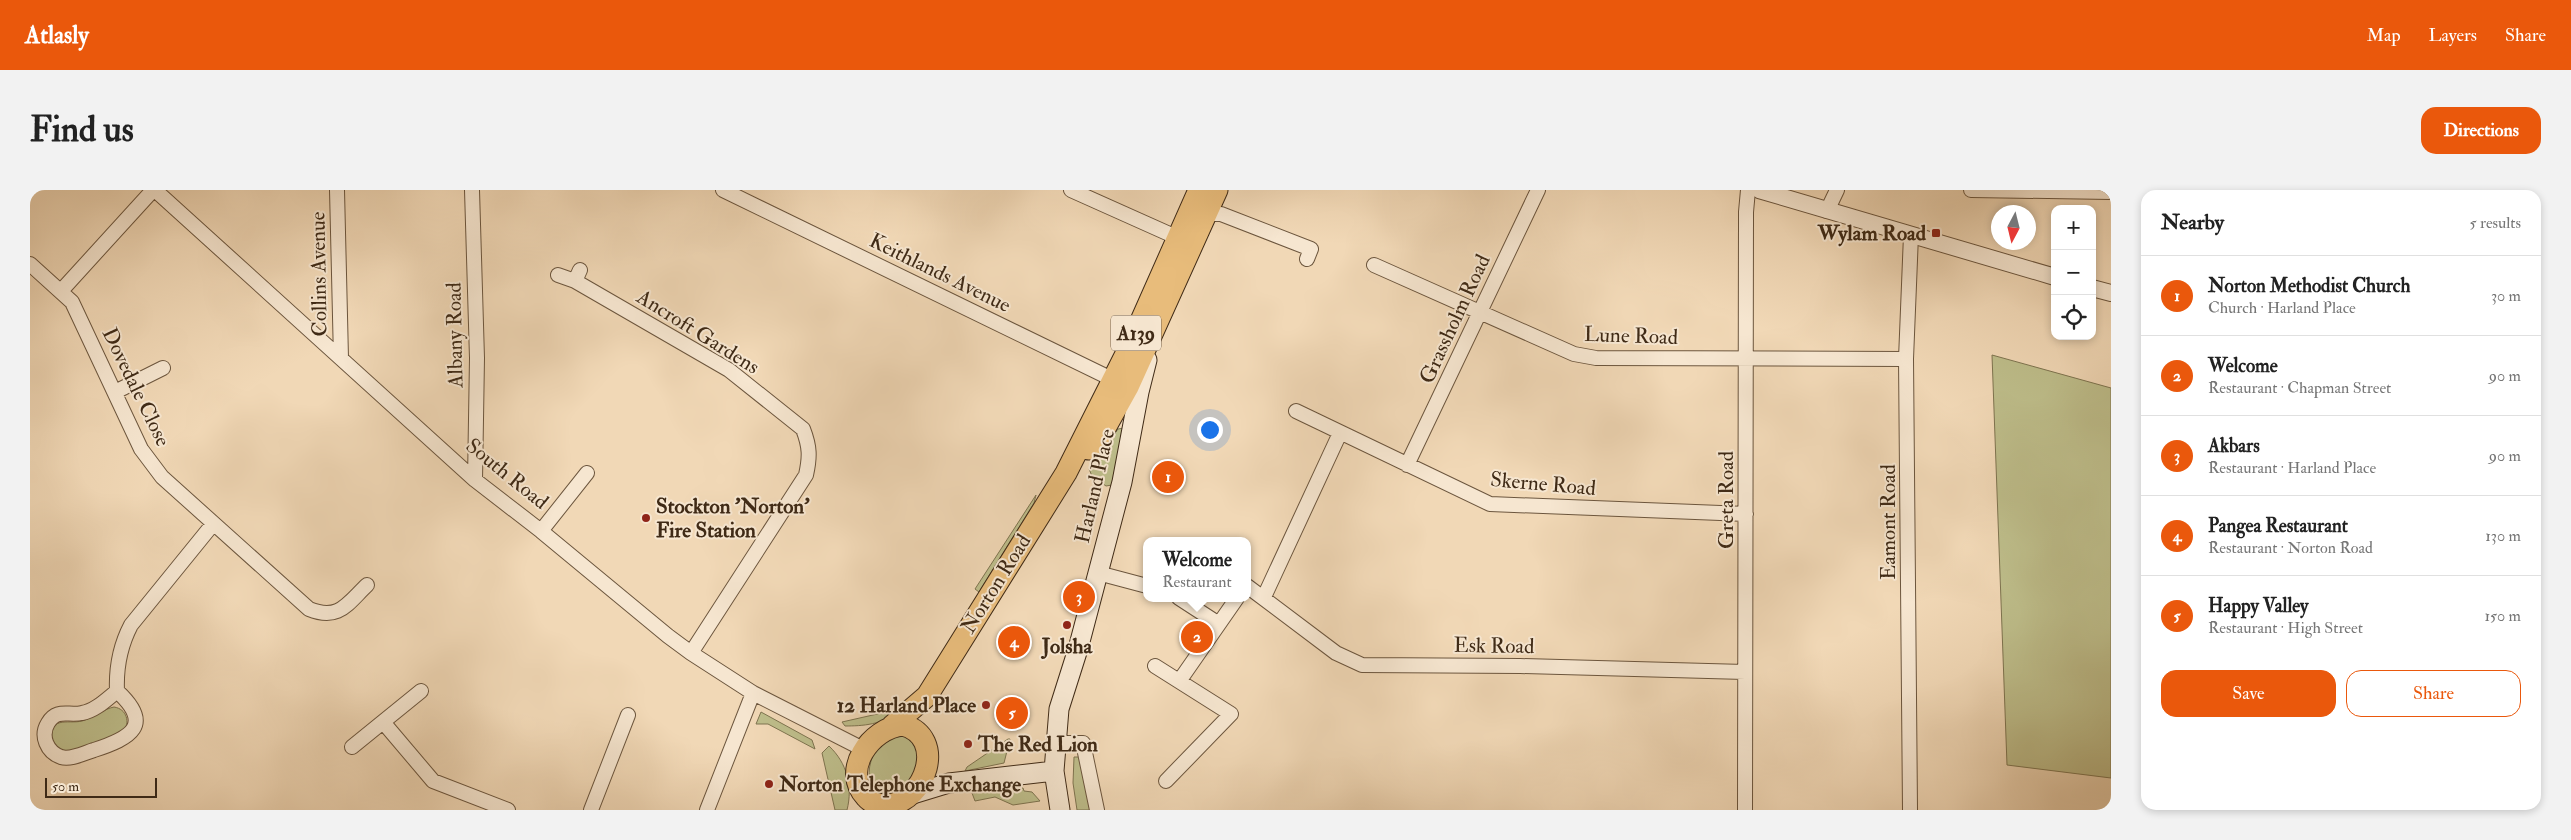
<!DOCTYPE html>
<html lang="en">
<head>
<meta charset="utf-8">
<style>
  :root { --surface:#fff; --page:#f2f2f2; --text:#222; --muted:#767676; --line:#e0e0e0; --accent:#ea580c }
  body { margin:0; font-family:"IM FELL Double Pica",serif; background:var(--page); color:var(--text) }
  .controls { position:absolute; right:15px; top:15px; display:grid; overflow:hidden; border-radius:10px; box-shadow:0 2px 8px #0003 }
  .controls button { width:45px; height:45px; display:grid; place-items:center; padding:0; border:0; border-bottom:1px solid var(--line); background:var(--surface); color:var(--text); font:25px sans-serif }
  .compass { position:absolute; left:1961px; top:15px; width:45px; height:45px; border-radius:50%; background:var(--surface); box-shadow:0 2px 8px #0003; rotate:187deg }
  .scale { position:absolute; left:15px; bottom:12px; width:112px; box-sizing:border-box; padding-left:5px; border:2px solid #3f2a16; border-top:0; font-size:14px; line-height:18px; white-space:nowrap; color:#3f2a16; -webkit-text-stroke:4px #f6e6d0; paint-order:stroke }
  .you { position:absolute; left:1179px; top:239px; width:18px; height:18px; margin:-12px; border:4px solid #fff; border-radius:50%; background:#1a73e8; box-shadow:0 0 0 8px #1a73e833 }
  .badge { display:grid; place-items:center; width:32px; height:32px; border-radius:50%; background:var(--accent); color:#fff; font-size:16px; font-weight:700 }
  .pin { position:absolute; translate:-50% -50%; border:2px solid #fff; box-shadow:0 1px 5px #0006 }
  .popup { position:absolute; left:1113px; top:347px; width:108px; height:65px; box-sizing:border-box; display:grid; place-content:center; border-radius:10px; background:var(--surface); filter:drop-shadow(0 1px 4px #0005); font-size:16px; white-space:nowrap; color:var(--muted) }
  .popup b { font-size:19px; color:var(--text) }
  .popup::after { content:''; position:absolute; left:50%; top:100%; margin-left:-10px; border:10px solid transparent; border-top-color:var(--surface) }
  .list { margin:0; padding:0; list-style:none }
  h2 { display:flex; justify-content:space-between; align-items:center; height:65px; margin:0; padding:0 20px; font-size:21px }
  h2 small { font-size:16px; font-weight:400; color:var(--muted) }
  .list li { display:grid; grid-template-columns:32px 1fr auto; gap:15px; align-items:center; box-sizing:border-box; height:80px; padding:0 20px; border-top:1px solid var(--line) }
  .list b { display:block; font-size:19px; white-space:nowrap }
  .list p { margin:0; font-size:16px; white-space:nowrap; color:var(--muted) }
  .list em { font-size:16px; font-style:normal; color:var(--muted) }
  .actions { display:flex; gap:10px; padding:15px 20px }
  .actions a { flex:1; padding:11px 0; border:1px solid var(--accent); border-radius:15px; text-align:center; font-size:18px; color:var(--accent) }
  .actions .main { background:var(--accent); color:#fff }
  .icon { flex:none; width:28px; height:28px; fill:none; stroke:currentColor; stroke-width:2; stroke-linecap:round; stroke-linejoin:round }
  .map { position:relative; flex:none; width:2081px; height:620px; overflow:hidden; border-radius:15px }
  header { display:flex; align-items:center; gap:30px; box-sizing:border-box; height:70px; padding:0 25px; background:var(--accent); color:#fff }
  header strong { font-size:24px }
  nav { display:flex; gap:28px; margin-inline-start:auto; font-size:18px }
  .intro { display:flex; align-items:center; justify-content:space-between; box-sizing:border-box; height:120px; padding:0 30px }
  h1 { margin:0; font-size:35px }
  .button { padding:12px 22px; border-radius:15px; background:var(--accent); color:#fff; font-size:18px; font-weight:700 }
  main { display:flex; gap:30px; padding:0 30px }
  aside { flex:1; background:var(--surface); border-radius:15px; box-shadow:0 2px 8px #0003 }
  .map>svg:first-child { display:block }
</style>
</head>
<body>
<header>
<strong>Atlasly</strong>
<nav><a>Map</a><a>Layers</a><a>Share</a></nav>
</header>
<div class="intro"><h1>Find us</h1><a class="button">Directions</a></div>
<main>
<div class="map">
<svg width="2081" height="620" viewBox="0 0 2081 620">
  <rect width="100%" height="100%" fill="#f1d8b6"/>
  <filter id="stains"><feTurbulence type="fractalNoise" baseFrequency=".004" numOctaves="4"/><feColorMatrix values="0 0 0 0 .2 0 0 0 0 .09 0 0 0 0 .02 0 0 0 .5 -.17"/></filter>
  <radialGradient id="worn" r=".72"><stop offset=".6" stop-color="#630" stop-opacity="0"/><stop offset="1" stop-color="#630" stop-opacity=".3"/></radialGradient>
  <path fill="#bebe8b" stroke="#7e7450" d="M1962,165L2081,198V588L1977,575Z
    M1094,238L1082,295L1076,296L1062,286L1059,279L1088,239Z
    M1006,305L1004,313L949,402L945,399Z
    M84,517C97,519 100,532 94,542L37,563L32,562L22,551C18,523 42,536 55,530C65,526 74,519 84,517Z
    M865,520C856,535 831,536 815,536L812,532Z
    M731,522L782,550L785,559L738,534H726Z
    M867,545L878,546L889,563C884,615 828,617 841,571C843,565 845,558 849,554C854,550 861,548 867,545Z
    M978,549H980L974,573L935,581L937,577Z
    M799,556C817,573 823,596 817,620H805L792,563Z
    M1044,567H1051L1063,620H1047L1043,593Z
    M993,598L994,601L1002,602L1010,611L983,615L965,607L945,611L942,603Z"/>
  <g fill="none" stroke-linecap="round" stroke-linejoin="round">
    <g stroke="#6c563e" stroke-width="16">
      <path id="minor" d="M125,0L445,290L511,341L638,446L661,463L723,503L833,559
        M307,0L311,168
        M442,0L447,168L445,290
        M693,0L1090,193
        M1041,0L1155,51
        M1941,0L2081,2
        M1797,21L1807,0
        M1178,24H1191L1281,59L1277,69
        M0,74L42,112L111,259L132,287L279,419C309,431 317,414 337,395
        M1344,75L1544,164L1566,168L1876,169
        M528,85L545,91L550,80
        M545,91L699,180L773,239C780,257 780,267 776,285L661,463
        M31,101L123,0
        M85,202L133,178
        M1266,221L1460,314L1716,324
        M1377,275L1508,0
        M511,341L557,283
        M1068,383L1117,396
        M1217,396L1306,463L1332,475L1490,476L1715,482
        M1234,407L1310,243
        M1149,408L1189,434
        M1125,476L1201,524L1136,591
        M1150,490L1207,408
        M87,501C77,509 65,521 52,523C38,526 27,518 18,533C10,546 17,562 31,567C41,570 54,563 64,560C101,548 124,535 87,501C86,478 90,456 101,435L183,334
        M353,532L403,591L478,620
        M1025,553H1053L1067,620
        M322,557L391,501
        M561,620L598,525
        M677,620L723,503
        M1715,620L1716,22L1718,0
        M1880,620L1876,169L1881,45"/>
    </g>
    <g stroke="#6c563e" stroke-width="18">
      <path id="tertiary" d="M1729,0L2025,87
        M2062,98L2081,103"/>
    </g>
    <g stroke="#3f2a16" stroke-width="21">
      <path id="secondary" d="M883,604L919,593L1024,581
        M1030,620L1024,581L1029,519L1048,459L1092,292L1109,202L1117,170"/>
    </g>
    <g stroke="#3f2a16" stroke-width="23">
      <path id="primary" d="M1059,259L1069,249L1098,197L1187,0
        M873,535C917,547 896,612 857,615C850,615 841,613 836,607C811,581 840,538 873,535Z
        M862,536L897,506L1036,283L1099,158L1169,0"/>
    </g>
    <use href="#minor" stroke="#f6e6d0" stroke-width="14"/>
    <use href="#tertiary" stroke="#f6e6d0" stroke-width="16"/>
    <use href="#secondary" stroke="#f6e6d0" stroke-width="19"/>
    <use href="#primary" stroke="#e8bc7b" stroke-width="21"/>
  </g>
  <g fill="#8f2418" stroke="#f6e6d0" stroke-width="2">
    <rect x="1901" y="38" width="10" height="10" rx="2.5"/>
    <circle cx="616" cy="328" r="5"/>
    <circle cx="1037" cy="435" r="5"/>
    <circle cx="956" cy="515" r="5"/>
    <circle cx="938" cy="554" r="5"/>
    <circle cx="739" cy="594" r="5"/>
  </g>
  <g text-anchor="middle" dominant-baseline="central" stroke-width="4" stroke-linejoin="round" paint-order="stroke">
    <rect fill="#f6e6d0" stroke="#76624e" stroke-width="1" x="1081" y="125.5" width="50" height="35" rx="4"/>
    <g font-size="20" font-weight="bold" fill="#3f2a16">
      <text x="1106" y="143">A139</text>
    </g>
    <g font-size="21" font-weight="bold" fill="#3f2a16" stroke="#f6e6d0" text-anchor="start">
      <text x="1896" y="43" text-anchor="end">Wylam Road</text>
      <text x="626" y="316">Stockton 'Norton'<tspan x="626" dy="24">Fire Station</tspan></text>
      <text x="1037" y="456" text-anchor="middle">Jolsha</text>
      <text x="946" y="515" text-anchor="end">12 Harland Place</text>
      <text x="948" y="554">The Red Lion</text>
      <text x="749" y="594">Norton Telephone Exchange</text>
    </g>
    <g font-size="21" fill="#3f2a16" stroke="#f6e6d0">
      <text transform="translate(910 83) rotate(26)">Keithlands Avenue</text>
      <text transform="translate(289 84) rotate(-91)">Collins Avenue</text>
      <text transform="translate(1425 129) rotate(-65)">Grassholm Road</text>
      <text transform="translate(668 142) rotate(32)">Ancroft Gardens</text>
      <text transform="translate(425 145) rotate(-91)">Albany Road</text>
      <text transform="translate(1601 146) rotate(2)">Lune Road</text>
      <text transform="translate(106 197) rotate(64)">Dovedale Close</text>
      <text transform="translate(477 284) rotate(39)">South Road</text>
      <text transform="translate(1513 294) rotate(5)">Skerne Road</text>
      <text transform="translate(1065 296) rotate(-77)">Harland Place</text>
      <text transform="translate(1696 310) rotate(-90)">Greta Road</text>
      <text transform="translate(1858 332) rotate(-90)">Eamont Road</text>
      <text transform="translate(966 394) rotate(-58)">Norton Road</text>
      <text transform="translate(1464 456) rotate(1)">Esk Road</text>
    </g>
  </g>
  <rect width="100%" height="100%" filter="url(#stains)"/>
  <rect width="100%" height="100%" fill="url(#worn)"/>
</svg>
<div class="controls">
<button>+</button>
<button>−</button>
<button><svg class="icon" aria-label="locate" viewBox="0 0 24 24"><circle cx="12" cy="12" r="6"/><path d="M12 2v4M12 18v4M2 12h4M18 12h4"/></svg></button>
</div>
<svg class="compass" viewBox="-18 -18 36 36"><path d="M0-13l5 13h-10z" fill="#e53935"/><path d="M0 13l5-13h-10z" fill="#767676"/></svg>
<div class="scale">50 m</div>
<div class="you"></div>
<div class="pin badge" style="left:1138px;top:287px">1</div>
<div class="pin badge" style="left:1167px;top:447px">2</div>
<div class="popup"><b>Welcome</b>Restaurant</div>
<div class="pin badge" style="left:1049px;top:407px">3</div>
<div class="pin badge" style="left:984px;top:452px">4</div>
<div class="pin badge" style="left:982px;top:523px">5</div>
</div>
<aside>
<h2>Nearby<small>5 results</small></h2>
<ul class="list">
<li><span class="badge">1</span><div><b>Norton Methodist Church</b><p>Church · Harland Place</p></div><em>30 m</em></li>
<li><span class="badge">2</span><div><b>Welcome</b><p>Restaurant · Chapman Street</p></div><em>90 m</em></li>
<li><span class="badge">3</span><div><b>Akbars</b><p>Restaurant · Harland Place</p></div><em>90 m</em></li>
<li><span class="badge">4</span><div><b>Pangea Restaurant</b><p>Restaurant · Norton Road</p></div><em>130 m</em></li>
<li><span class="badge">5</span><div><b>Happy Valley</b><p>Restaurant · High Street</p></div><em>150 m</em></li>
</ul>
<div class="actions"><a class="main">Save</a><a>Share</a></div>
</aside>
</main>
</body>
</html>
